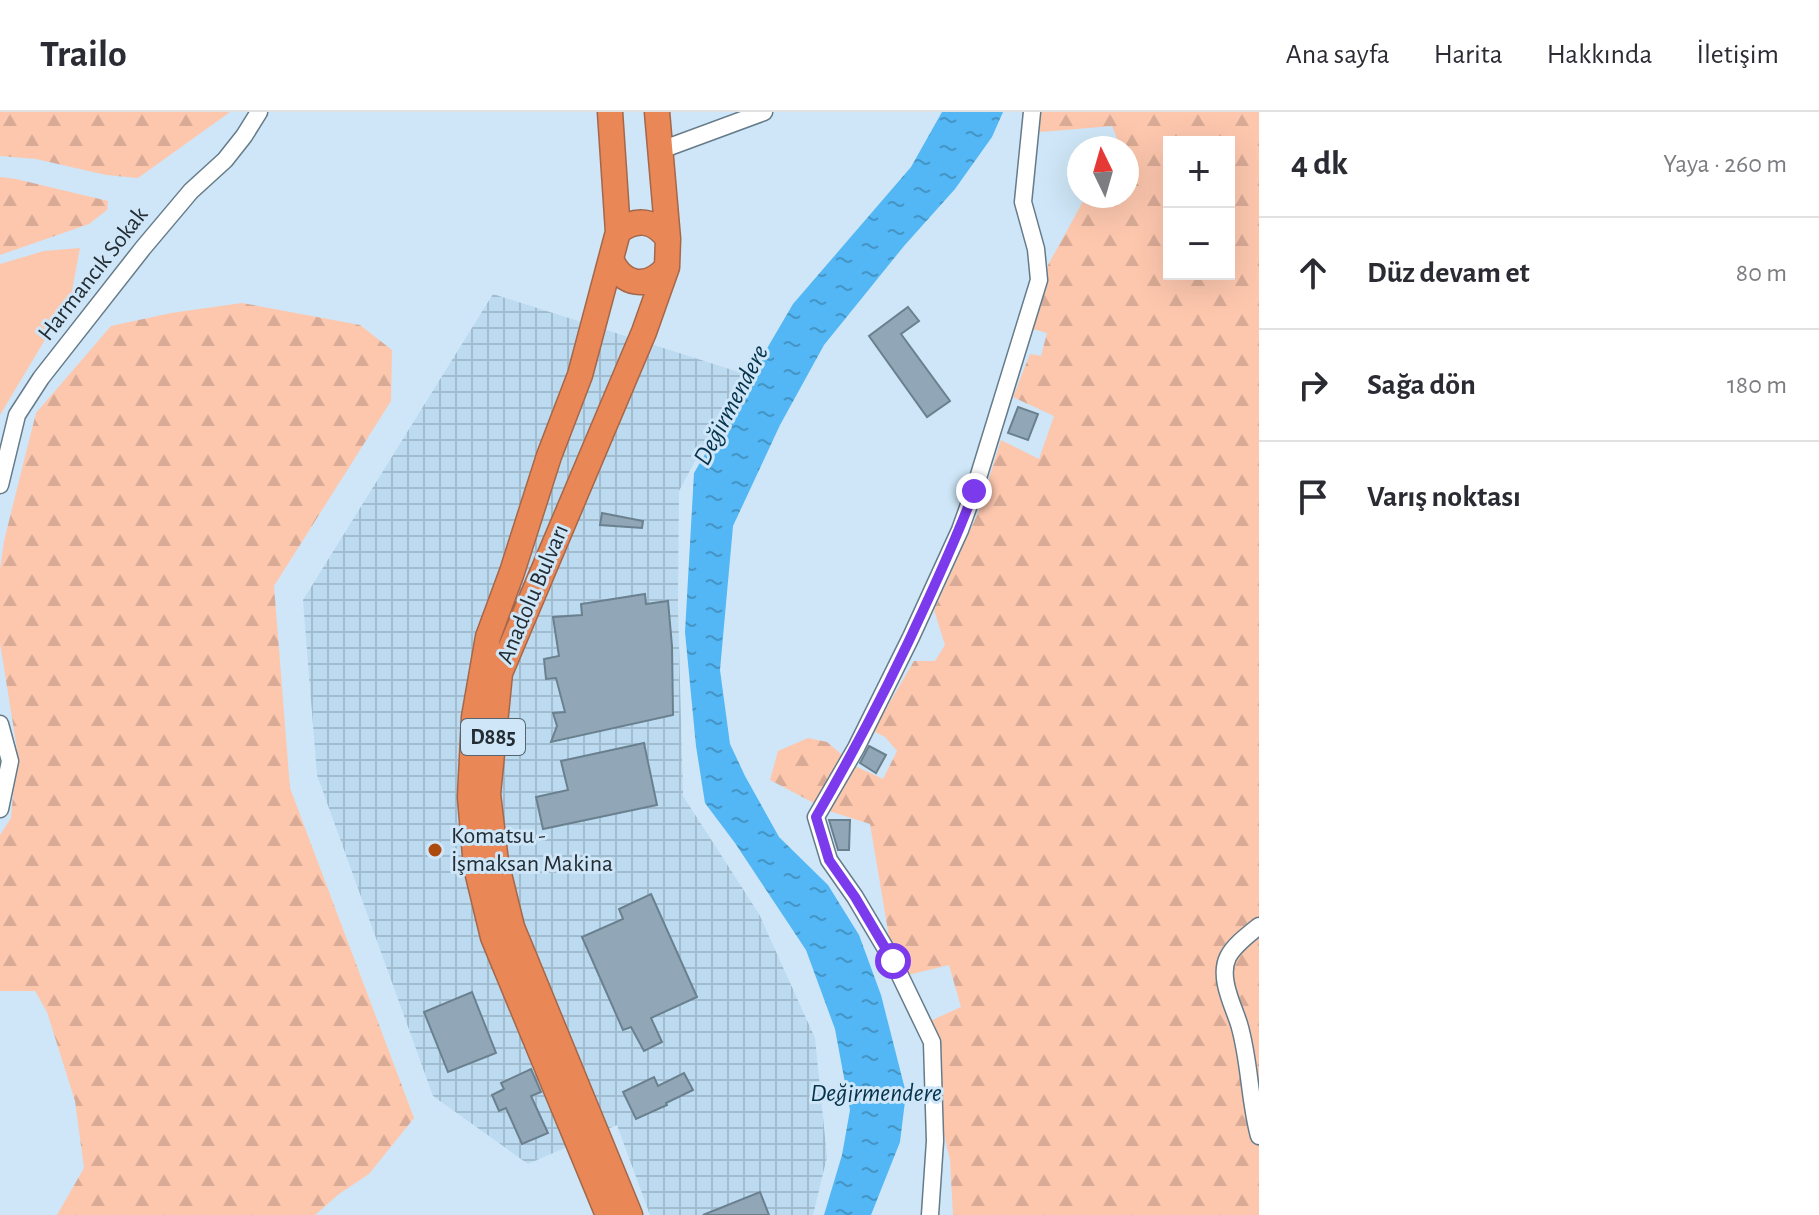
<!DOCTYPE html>
<html lang="tr">
<head>
<meta charset="utf-8">
<style>
  :root { --surface:#fff; --page:#f2f2f3; --text:#2b2b33; --muted:#7c7c81; --line:#e1e1e2 }
  body { margin:0; font-family:"Alegreya Sans",sans-serif; background:var(--page); color:var(--text) }
  .controls { position:absolute; right:24px; top:24px; display:grid; overflow:hidden; border-radius:0px; box-shadow:0 8px 32px #0002 }
  .controls button { width:72px; height:72px; display:grid; place-items:center; padding:0; border:0; border-bottom:2px solid var(--line); background:var(--surface); color:var(--text); font:40px sans-serif }
  .compass { position:absolute; left:1067px; top:24px; width:72px; height:72px; border-radius:50%; background:var(--surface); box-shadow:0 8px 32px #0002; rotate:355deg }
  .stop { position:absolute; width:24px; height:24px; margin:-18px; border:6px solid #7c3aed; border-radius:50%; background:#fff }
  .stop.end { background:#7c3aed; border-color:#fff; box-shadow:0 2px 8px #0008 }
  .list { margin:0; padding:0; list-style:none }
  h2 { display:flex; justify-content:space-between; align-items:center; height:104px; margin:0; padding:0 32px; font-size:34px }
  h2 small { font-size:26px; font-weight:400; color:var(--muted) }
  .list li { display:grid; grid-template-columns:52px 1fr auto; gap:24px; align-items:center; box-sizing:border-box; height:112px; padding:0 32px; border-top:2px solid var(--line) }
  .list b { display:block; font-size:30px; white-space:nowrap }
  .list em { font-size:26px; font-style:normal; color:var(--muted) }
  .icon { flex:none; width:44px; height:44px; fill:none; stroke:currentColor; stroke-width:2; stroke-linecap:round; stroke-linejoin:round }
  .map { position:relative; flex:none; width:1259px; height:1103px; overflow:hidden }
  header { display:flex; align-items:center; gap:48px; box-sizing:border-box; height:112px; padding:0 40px; background:var(--surface); border-bottom:2px solid var(--line) }
  header strong { font-size:38px }
  nav { display:flex; gap:44px; margin-inline-start:auto; font-size:28px }
  main { display:flex }
  aside { flex:1; background:var(--surface) }
  .map>svg:first-child { display:block }
</style>
</head>
<body>
<header>
<strong>Trailo</strong>
<nav><a>Ana sayfa</a><a>Harita</a><a>Hakkında</a><a>İletişim</a></nav>
</header>
<main>
<div class="map">
<svg width="1259" height="1103" viewBox="0 0 1259 1103">
  <defs>
    <pattern id="industrial-grid" width="8" height="8" patternUnits="userSpaceOnUse" patternTransform="scale(2)"><rect width="8" height="8" fill="#bcdbf1"/><path d="M0 4h8M4 0v8" fill="none" stroke="#a1bccf"/></pattern>
    <pattern id="forest-firs" width="22" height="20" patternUnits="userSpaceOnUse" patternTransform="scale(2)"><rect width="22" height="20" fill="#fdc7ae"/><path d="M5 1l3.5 6h-7zM16 11l3.5 6h-7z" fill="#d9ab96"/></pattern>
    <pattern id="water-ripples" width="26" height="14" patternUnits="userSpaceOnUse" patternTransform="scale(2)"><rect width="26" height="14" fill="#52b7f4"/><path d="M2 4q2-2 4 0t4 0M15 11q2-2 4 0t4 0" fill="none" stroke="#4495c6"/></pattern>
  </defs>
  <rect width="100%" height="100%" fill="#cee6f7"/>
  <path fill="url(#industrial-grid)" d="M493,182L742,261L679,379L678,494L683,684L759,802L815,926L827,1045L813,1103H650L617,1013L528,1052L433,984L317,663L303,488Z"/>
  <path fill="#fdc7ae" d="M80,136L71,184L0,303V152L44,139Z"/>
  <path fill="url(#forest-firs)" fill-rule="evenodd" d="M0,0H230L138,66L106,63L36,47L0,44Z
    M1024,0H1259V1103H953L950,1048L919,914L961,895L949,853L896,866L870,712L829,699L770,668L778,639L808,626L827,630L855,654L883,667L897,639L885,625L873,619L914,549H935L945,533L934,498L978,401L1001,328L1039,347L1054,304L1013,285L1030,242L1041,244L1047,221L1033,217L1048,153L1086,84H1127V36H1121L1112,14L1041,20L1027,8ZM1169,30H1229V162H1169Z
    M0,65L16,67L108,89L107,98L89,112L0,143Z
    M242,191L360,213L392,238L391,289L274,474L290,676L414,1006L369,1062L339,1082L315,1103H57L84,1056L75,989L47,900L35,879H0V723L11,706L17,637L0,531V458L4,429L36,301L111,214L171,201Z"/>
  <path fill="url(#water-ripples)" d="M942,0H1003L992,25L955,77L904,134L824,233L780,313L733,414L720,558L730,632L745,664L779,725L828,773L859,823L881,883L906,981L900,1030L871,1103H824L842,1043L850,998L835,917L806,838L735,731L705,691L696,634L685,520L694,361L793,192L911,55Z"/>
  <path fill="#91a7b7" stroke="#6a808f" stroke-width="2" d="M908,195L919,209L901,222L950,289L927,305L869,224Z
    M1018,295L1038,302L1028,328L1008,321Z
    M602,401L643,409L642,416L600,413Z
    M645,482L646,492L668,489L672,534L673,603L551,630L557,614L553,601L565,600L556,566L546,567L544,547L559,544L553,505L582,503L581,492Z
    M644,631L657,693L543,717L536,685L568,678L561,649Z
    M869,634L886,643L876,661L860,651Z
    M829,708H850L849,738H838Z
    M651,782L697,885L651,906L662,930L644,939L631,915L623,918L582,825L623,807L619,797Z
    M472,880L496,941L448,960L424,900Z
    M531,957L541,980L531,984L548,1021L522,1032L506,996L499,999L492,983L504,977L501,971Z
    M684,961L693,978L666,991L667,993L636,1007L623,980L654,965L658,974Z
    M760,1080L769,1103H703Z"/>
  <g fill="none" stroke-linecap="round" stroke-linejoin="round">
    <g stroke="#657b8a" stroke-width="19">
      <path id="minor" d="M661,38L764,0
        M0,373L17,303L41,266L143,136L191,79L225,48L244,24L259,0
        M0,612L10,649L0,697
        M1259,814C1249,822 1234,833 1228,845C1218,865 1233,893 1239,912C1250,949 1249,987 1259,1024
        M930,1103L935,1029L932,930L893,849L855,785L829,748L816,705L856,636L911,525L960,418L974,379L1039,168L1036,137L1023,90L1032,0"/>
    </g>
    <g stroke="#a4674a" stroke-width="27">
      <path id="highway" d="M618,120C636,105 655,108 668,127
        M611,147C622,174 648,178 667,155
        M608,1103L493,825L476,755L470,685L474,605L488,525L512,460L549,344L580,263L618,120L610,0
        M630,1103L512,815L496,750L488,682L500,561L644,220L667,155L668,127L657,0"/>
    </g>
    <use href="#minor" stroke="#fff" stroke-width="16"/>
    <use href="#highway" stroke="#e98757" stroke-width="24"/>
  </g>
  <g fill="none" stroke-linecap="round" stroke-linejoin="round">
    <path stroke="#7c3aed" stroke-width="10" d="M893,849L855,785L829,748L816,705C856,636 893,565 926,492C943,455 960,418 974,379"/>
  </g>
  <circle fill="#ad4b0f" stroke="#cee6f7" stroke-width="3" cx="435" cy="738" r="8"/>
  <g text-anchor="middle" dominant-baseline="central" stroke-width="6" stroke-linejoin="round" paint-order="stroke">
    <rect fill="#cee6f7" stroke="#56646e" stroke-width="2" x="461" y="607" width="64" height="36" rx="6"/>
    <g font-size="22" font-weight="bold" fill="#232c33">
      <text x="493" y="625">D885</text>
    </g>
    <g font-size="24" fill="#232c33" stroke="#cee6f7">
      <text transform="translate(93 162) rotate(-52)">Harmancık Sokak</text>
      <text transform="translate(533 482) rotate(-67)">Anadolu Bulvarı</text>
    </g>
    <g font-size="24" fill="#232c33" stroke="#cee6f7" text-anchor="start">
      <text x="451" y="724">Komatsu -<tspan x="451" dy="28">İşmaksan Makina</tspan></text>
    </g>
    <g font-size="26" font-style="italic" fill="#06334b" stroke="#cee6f7">
      <text transform="translate(731 293) rotate(-62)">Değirmendere</text>
      <text x="876" y="981">Değirmendere</text>
    </g>
  </g>
</svg>
<div class="controls">
<button>+</button>
<button>−</button>
</div>
<svg class="compass" viewBox="-18 -18 36 36"><path d="M0-13l5 13h-10z" fill="#e53935"/><path d="M0 13l5-13h-10z" fill="#7c7c81"/></svg>
<div class="stop" style="left:893px;top:849px"></div>
<div class="stop end" style="left:974px;top:379px"></div>
</div>
<aside>
<h2>4 dk<small>Yaya · 260 m</small></h2>
<ul class="list">
<li><svg class="icon" aria-label="ahead" viewBox="0 0 24 24"><path d="M12 20V5M6 11l6-6 6 6"/></svg><div><b>Düz devam et</b></div><em>80 m</em></li>
<li><svg class="icon" aria-label="right" viewBox="0 0 24 24"><path d="M7 20v-9h11M14 6l5 5-5 5"/></svg><div><b>Sağa dön</b></div><em>180 m</em></li>
<li><svg class="icon" aria-label="arrive" viewBox="0 0 24 24"><path d="M6 21V4h12l-3 4 3 4H6"/></svg><div><b>Varış noktası</b></div></li>
</ul>
</aside>
</main>
</body>
</html>
